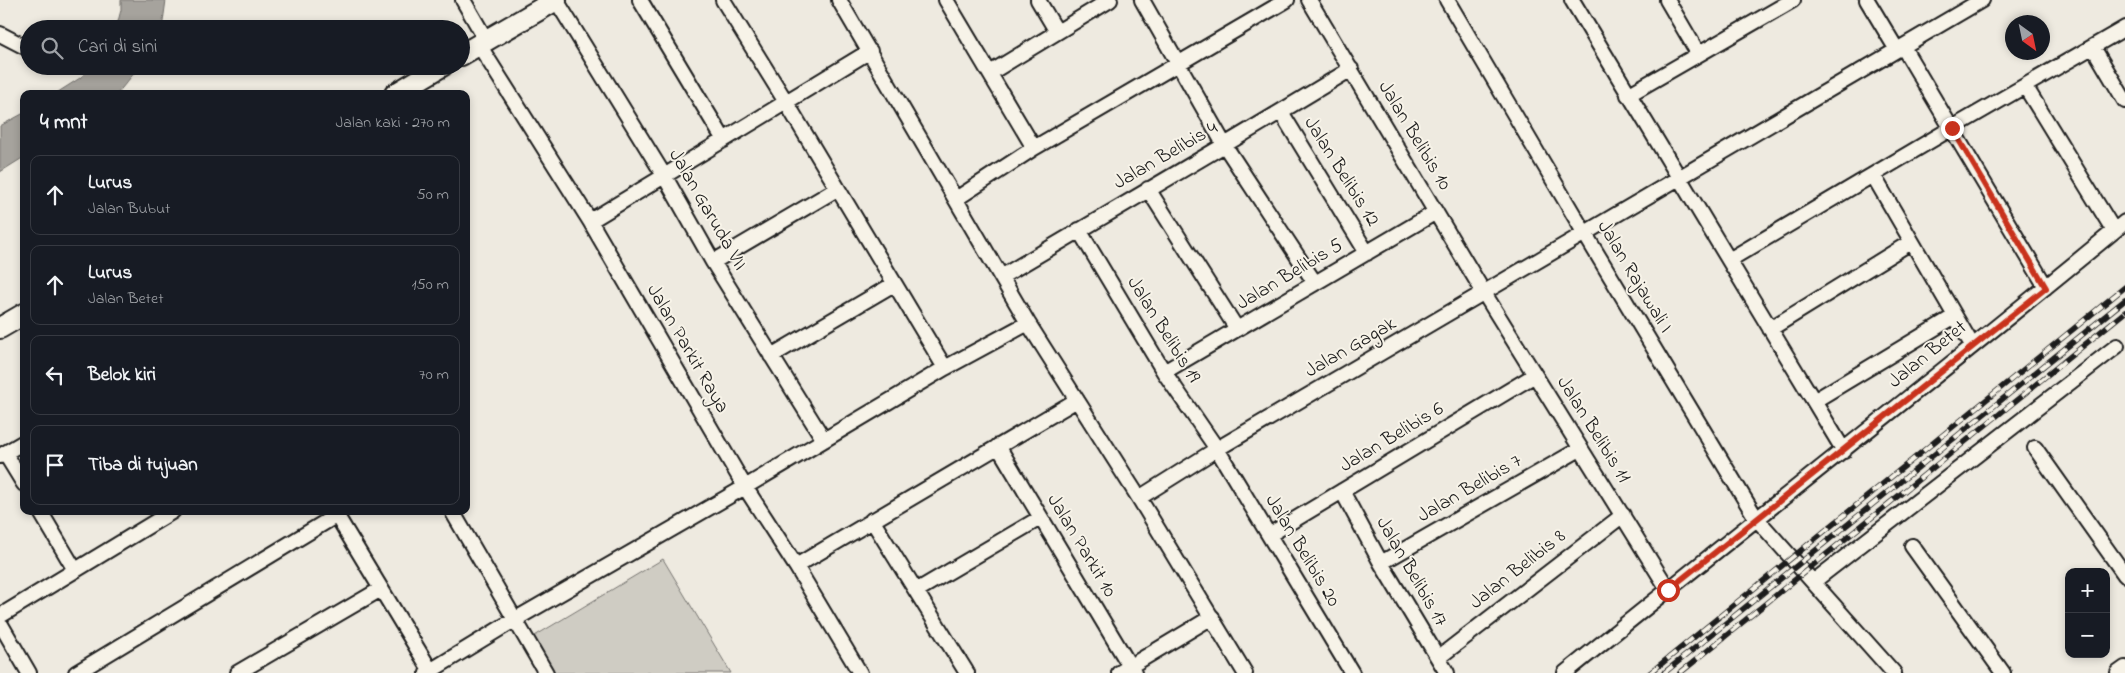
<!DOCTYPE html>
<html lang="id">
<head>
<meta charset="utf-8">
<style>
  :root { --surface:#171b24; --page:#20242c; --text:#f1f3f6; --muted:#9ea1a6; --line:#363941 }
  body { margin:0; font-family:"Indie Flower",sans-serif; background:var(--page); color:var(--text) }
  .controls { position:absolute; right:15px; bottom:15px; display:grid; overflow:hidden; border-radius:10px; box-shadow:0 2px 8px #0003 }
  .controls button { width:45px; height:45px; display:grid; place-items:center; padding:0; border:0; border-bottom:1px solid var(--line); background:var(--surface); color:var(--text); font:25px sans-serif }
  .compass { position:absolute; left:2005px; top:15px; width:45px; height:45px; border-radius:50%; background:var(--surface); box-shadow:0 2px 8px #0003; rotate:147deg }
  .stop { position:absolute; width:15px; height:15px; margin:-11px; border:4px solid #c8321e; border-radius:50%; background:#fff }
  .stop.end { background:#c8321e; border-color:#fff; box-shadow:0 1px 5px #0008 }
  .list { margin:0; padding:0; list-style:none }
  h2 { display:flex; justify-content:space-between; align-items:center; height:65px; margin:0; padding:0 20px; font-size:21px }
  h2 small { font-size:16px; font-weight:400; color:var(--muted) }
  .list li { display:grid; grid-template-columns:32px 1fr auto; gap:15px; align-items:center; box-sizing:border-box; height:80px; margin:0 10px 10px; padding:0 10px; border:1px solid var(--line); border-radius:10px }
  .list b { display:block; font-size:19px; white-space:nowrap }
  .list p { margin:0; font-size:16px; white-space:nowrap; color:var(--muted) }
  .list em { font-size:16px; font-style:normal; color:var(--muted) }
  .icon { flex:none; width:28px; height:28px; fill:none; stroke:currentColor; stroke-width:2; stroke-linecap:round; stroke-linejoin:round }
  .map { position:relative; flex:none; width:2125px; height:673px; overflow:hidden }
  .search { position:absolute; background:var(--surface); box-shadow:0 2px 8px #0003; left:20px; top:20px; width:450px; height:55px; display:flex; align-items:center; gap:12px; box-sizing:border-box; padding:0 18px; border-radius:28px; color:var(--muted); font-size:19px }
  .panel { position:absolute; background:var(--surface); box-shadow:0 2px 8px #0003; left:20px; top:90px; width:450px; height:425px; border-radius:10px }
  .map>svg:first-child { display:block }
</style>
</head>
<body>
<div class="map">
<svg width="2125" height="673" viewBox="0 0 2125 673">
  <rect width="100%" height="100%" fill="#eeeae0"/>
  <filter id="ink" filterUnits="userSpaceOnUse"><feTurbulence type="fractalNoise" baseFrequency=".02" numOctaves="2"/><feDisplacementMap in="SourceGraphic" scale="10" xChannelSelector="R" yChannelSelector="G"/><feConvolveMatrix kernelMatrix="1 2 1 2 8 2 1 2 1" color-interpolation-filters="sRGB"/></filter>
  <g filter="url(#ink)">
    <path fill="#cfccc3" stroke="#767470" d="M663,559L731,673H555L533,637Z"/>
    <path fill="#a6a39d" stroke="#6f6d69" d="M121,0H166L162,29H116L121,10Z
      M93,66H140L117,94H55L80,78Z
      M24,113V157L0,172V126Z"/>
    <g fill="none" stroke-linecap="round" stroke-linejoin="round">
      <g stroke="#1c1c1c" stroke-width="18">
        <path id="street" d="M463,0L486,40
          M556,0L665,177L713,262L824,440
          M640,0L724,140
          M723,0L786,102L945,368
          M839,0L1028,323L1139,498L1245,673
          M946,0L1034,148
          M1038,0L1057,32
          M1142,0L1225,146L1315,283
          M1309,0L1484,293L1668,589
          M1447,0L1585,234L1756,518L1894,673
          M1572,0L1844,451
          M1667,0L1698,53
          M1867,0L1897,50
          M0,34L29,49
          M479,45L590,221L745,487L796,566L860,673
          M1903,47L2046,287
          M2093,47L2125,101
          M990,73L1110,0
          M2025,86L2114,231
          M1628,95L1793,0
          M1281,112L1367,253
          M1873,175L1972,345
          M1148,189L1237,329
          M956,199L1034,148L1287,0
          M590,221L870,51
          M1079,230L1164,372L1217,449L1352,673
          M1729,260L1952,128L2125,28
          M713,262L837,189
          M1001,277C1117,208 1235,140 1351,69
          M1770,329L1911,242
          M771,356L894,284
          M1164,372L1436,212
          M1814,401L1955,316
          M998,446L1134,673
          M2035,448L2125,575
          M5,453L24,484
          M0,456L24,442
          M1342,491L1381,563L1447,673
          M1139,498L1217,449L1982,0
          M40,511L75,570
          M334,511L432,673
          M452,511L546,673
          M872,520L967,673
          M1269,535L1535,375
          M1912,546L2003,673
          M1381,563L1580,449
          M796,566L1077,400
          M1813,582L2117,346
          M916,591L1040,518
          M0,616L173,511
          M0,623L29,673
          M1438,658L1623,515
          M76,673L337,515
          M237,673L381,589
          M427,673L514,620L745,487L945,368L1028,323
          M1119,673L1212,617
          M1565,673C1751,522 1940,375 2125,222
          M2118,673L2125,668"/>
      </g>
      <g stroke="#1c1c1c" stroke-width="24">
        <path id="secondary" d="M461,55L556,0
          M395,94L442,66
          M0,328L24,314"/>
      </g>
      <use href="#street" stroke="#f7f3e8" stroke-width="14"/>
      <use href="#secondary" stroke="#f7f3e8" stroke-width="20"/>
      <g stroke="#1c1c1c" stroke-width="5.5">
        <path id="rail" d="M1650,673L2125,287
          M1664,673L2125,300
          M1680,673L2125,312"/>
      </g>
      <use href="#rail" stroke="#f7f3e8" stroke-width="4" stroke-dasharray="11" stroke-linecap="butt"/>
    </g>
  </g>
  <g fill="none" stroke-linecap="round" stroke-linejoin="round" filter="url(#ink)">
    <path stroke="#c8321e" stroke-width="6" d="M1668,590L2046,288L1952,128"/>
  </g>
  <g text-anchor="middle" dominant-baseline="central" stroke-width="4" stroke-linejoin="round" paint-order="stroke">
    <g font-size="20" fill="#1c1c1c" stroke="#f7f3e8">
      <text transform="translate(1414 136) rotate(59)">Jalan Belibis 10</text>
      <text transform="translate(1166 156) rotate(-30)">Jalan Belibis 4</text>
      <text transform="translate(1341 172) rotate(58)">Jalan Belibis 12</text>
      <text transform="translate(707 210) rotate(60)">Jalan Garuda VII</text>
      <text transform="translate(1290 275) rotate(-31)">Jalan Belibis 5</text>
      <text transform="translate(1634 277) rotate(59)">Jalan Rajawali I</text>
      <text transform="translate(1163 330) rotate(58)">Jalan Belibis 19</text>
      <text transform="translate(1351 348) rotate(-30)">Jalan Gagak</text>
      <text transform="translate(687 349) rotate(60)">Jalan Parkit Raya</text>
      <text transform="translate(1928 355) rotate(-39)">Jalan Betet</text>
      <text transform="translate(1593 430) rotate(58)">Jalan Belibis 11</text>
      <text transform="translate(1392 438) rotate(-31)">Jalan Belibis 6</text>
      <text transform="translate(1470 489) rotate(-30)">Jalan Belibis 7</text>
      <text transform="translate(1081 546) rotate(59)">Jalan Parkit 10</text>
      <text transform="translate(1302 551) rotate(59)">Jalan Belibis 20</text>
      <text transform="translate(1518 570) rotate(-38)">Jalan Belibis 8</text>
      <text transform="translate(1411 572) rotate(60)">Jalan Belibis 17</text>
    </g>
  </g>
</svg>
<div class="controls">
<button>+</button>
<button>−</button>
</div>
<svg class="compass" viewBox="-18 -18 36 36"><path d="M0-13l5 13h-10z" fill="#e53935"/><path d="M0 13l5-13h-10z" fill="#9ea1a6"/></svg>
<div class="stop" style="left:1668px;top:590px"></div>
<div class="stop end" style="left:1952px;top:128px"></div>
<div class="search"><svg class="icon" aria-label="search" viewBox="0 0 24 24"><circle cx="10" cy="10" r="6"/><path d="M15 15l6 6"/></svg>Cari di sini</div>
<section class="panel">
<h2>4 mnt<small>Jalan kaki · 270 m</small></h2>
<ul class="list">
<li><svg class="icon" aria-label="ahead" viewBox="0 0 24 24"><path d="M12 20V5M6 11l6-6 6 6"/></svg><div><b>Lurus</b><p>Jalan Bubut</p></div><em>50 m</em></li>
<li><svg class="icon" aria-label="ahead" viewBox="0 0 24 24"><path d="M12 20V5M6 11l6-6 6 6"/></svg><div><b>Lurus</b><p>Jalan Betet</p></div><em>150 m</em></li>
<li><svg class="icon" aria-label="left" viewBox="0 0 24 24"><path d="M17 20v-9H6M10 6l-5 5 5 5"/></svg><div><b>Belok kiri</b></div><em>70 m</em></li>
<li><svg class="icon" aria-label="arrive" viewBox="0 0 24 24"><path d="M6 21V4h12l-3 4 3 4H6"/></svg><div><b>Tiba di tujuan</b></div></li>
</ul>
</section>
</div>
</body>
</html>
